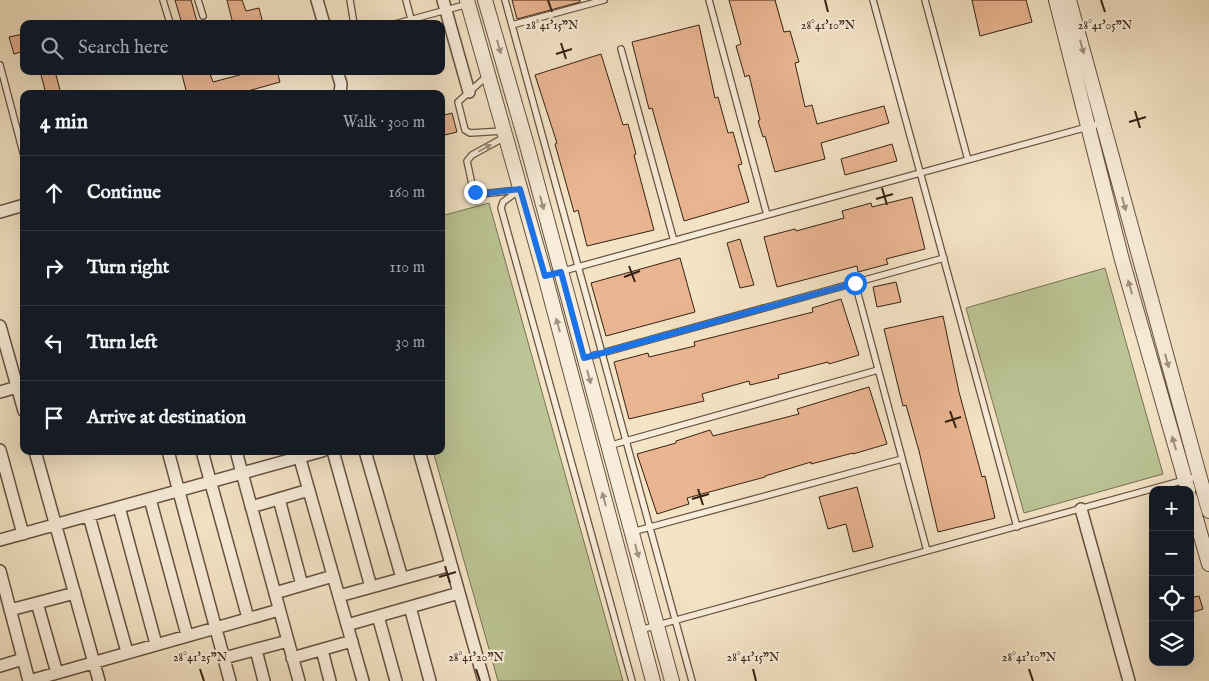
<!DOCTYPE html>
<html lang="en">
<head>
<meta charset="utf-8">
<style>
  :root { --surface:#171b24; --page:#20242c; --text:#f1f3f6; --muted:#9ea1a6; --line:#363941 }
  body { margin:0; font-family:"IM FELL English",serif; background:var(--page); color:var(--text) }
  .controls { position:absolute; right:15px; bottom:15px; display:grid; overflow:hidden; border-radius:10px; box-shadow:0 5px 20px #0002 }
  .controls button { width:45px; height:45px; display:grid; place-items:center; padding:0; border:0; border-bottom:1px solid var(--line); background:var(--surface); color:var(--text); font:25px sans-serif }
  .stop { position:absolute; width:15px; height:15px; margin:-11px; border:4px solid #1a73e8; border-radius:50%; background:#fff }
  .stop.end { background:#1a73e8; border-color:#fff; box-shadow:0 1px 5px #0008 }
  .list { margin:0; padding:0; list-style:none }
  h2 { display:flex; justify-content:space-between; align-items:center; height:65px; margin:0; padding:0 20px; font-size:21px }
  h2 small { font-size:16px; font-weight:400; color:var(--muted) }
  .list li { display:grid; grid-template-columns:32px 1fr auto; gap:15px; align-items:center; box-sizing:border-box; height:75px; padding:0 20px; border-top:1px solid var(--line) }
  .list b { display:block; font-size:19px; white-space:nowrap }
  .list em { font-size:16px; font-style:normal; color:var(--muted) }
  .icon { flex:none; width:28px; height:28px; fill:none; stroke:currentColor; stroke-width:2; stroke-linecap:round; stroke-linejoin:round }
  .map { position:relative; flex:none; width:1209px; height:681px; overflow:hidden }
  .search { position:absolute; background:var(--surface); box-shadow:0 5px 20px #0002; left:20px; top:20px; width:425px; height:55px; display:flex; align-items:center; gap:12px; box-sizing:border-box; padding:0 18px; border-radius:10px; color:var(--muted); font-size:19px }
  .panel { position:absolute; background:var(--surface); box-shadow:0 5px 20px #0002; left:20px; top:90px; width:425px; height:365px; border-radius:10px }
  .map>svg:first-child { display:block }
</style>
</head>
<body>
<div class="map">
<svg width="1209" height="681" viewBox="0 0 1209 681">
  <rect width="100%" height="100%" fill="#f4e4c6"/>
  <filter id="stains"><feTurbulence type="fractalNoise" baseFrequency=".004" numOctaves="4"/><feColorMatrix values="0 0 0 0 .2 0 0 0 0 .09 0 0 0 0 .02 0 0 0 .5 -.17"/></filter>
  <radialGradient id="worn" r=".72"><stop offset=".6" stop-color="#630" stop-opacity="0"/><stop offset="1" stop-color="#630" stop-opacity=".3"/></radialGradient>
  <path fill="#bbc495" stroke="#787254" d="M489,203L623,681H498L433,451H441V216Z
    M1105,268L1163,474L1024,513L966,308Z"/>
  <path fill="#eab692" stroke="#362013" d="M175,0H191L197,22L182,24Z
    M227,0H242L246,11L259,8L263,24H233Z
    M512,0H580V2L517,19Z
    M729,0H775L784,32L790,31L799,62L795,63L805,107L812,105L817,124L884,106L889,123L821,143L825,159L775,172L765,136L763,137L758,121L760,120L749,75L745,77L736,46L741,44Z
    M972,0H1026L1032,22L980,36Z
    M699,25L715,98L718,97L728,133L733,132L742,164L738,165L749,202L684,221L652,108L649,109L632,42Z
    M24,34V51L14,54L9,37Z
    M601,54L623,125L628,124L636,154L634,155L654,230L587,246L578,210L574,212L555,144L557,143L535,75Z
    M40,71H55L61,94H46Z
    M181,71H209L213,82L247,73L246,71H277L280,82L248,91L249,94H187Z
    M452,113L457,132L441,136V116Z
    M892,144L897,161L845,175L841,159Z
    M912,197L925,249L886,259L888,264L858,272L857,266L777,287L764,237L795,229L796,231L844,218L842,211L871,203L872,207Z
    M740,239L754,285L740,288L727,243Z
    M680,258L695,312L606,336L591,283Z
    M896,282L901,302L877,307L873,287Z
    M841,299L859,355L829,364L828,362L778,375L779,378L750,385L749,381L702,394L704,401L629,419L614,362L648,353L649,357L695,346L694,342L813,312L812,308Z
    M943,316L959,392L982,477L985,476L995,518L938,532L919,451L906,405L903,406L884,329Z
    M869,387L887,444L853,454V453L811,464V462L765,476V477L687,498L689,504L657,514L637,454L676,443V441L710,430L713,436L799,414L797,409Z
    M857,487L873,547L853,552L846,524L828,529L819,497Z
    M1199,596L1203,609L1190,613V598Z"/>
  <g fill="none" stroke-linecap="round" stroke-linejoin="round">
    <g stroke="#665140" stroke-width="8">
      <path id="service" d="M163,0L170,23
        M198,0L203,16
        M350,0L354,24
        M406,0L411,19
        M505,0L692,681
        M709,0L767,215
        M873,0L1017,527
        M925,0L968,160
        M395,24L468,4
        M512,25L604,0
        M621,49L674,241
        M0,65L24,156
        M487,76L458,102L465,130L470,133L503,131
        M505,137L472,155L467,161L473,189L475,192L481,194L518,190
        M521,189L503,202L501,208L632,681
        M545,276L1102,123
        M855,283L927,551
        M584,358L944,258
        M608,446L878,370
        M632,532L902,459
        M640,630L1199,476"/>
    </g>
    <g stroke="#665140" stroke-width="14">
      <path id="minor" d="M317,0L324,24
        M443,0L469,92
        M337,71L341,84L340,94
        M0,212L24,205
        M0,326L24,411
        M0,392L17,387
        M0,450L23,534
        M35,451L99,681
        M168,451L230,681
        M202,451L248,618
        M236,451L299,681
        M333,451L371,587
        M365,451L402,578
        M419,451L484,681
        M298,452L363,681
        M150,499L187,635
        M279,499L302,585
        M119,507L156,644
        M251,507L309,490
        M1081,509L1129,681
        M89,516L127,652
        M0,540L322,451
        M0,571L29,681
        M275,593L333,576
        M339,596L451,565
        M37,603L57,673
        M410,607L430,681
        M10,610L75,593
        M378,616L396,681
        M347,625L459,593
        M256,650L264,681
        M322,650L330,681
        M224,658L288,641
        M292,658L352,641
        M0,666L23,659
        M29,681L279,610"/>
    </g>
    <g stroke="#665140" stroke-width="16">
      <path id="tertiary" d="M467,0L545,276L653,681
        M485,0L526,142L672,681
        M1056,0L1122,260L1188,490
        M1069,0L1209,511
        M1190,498L1209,564"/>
    </g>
    <use href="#service" stroke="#f8edda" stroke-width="5.5"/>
    <use href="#minor" stroke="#f8edda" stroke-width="11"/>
    <use href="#tertiary" stroke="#f8edda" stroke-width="14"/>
  </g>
  <defs><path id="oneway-solid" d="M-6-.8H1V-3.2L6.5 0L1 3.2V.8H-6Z" transform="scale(1.25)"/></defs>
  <g fill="#a19180">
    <use href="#oneway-solid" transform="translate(499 47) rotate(74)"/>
    <use href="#oneway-solid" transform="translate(1082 47) rotate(75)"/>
    <use href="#oneway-solid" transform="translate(485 148) rotate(-29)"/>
    <use href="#oneway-solid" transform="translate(542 203) rotate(75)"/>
    <use href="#oneway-solid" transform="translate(1124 204) rotate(75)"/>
    <use href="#oneway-solid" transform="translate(1130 287) rotate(-106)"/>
    <use href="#oneway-solid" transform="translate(558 325) rotate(-105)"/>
    <use href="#oneway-solid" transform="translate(1167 361) rotate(75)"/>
    <use href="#oneway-solid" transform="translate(589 377) rotate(75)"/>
    <use href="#oneway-solid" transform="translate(1174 443) rotate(-106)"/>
    <use href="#oneway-solid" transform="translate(604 499) rotate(-105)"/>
    <use href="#oneway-solid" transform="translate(637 551) rotate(75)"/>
  </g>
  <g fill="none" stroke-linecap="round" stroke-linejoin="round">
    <path stroke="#1a73e8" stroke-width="6" d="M475,192L481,194L520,189L545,276L561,272L584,358L855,283"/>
  </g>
  <path fill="none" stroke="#362013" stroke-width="2" d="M548,0L552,12M825,0L828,12M1101,0L1105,12M561,43L566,59M556,54L572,49M1135,111L1140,128M1129,122L1146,117M882,188L887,205M876,199L893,194M629,266L635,282M624,277L640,271M950,411L956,428M945,422L961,417M698,489L703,505M692,499L709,494M445,566L450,583M439,577L456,572M200,669L204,681M476,669L480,681M753,669L756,681M1029,669L1033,681"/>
  <g font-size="12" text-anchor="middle" fill="#362013" stroke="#f8edda" stroke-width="4.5" stroke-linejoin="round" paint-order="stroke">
    <text x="828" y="29">28°41'10"N</text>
    <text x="552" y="29">28°41'15"N</text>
    <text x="1105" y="29">28°41'05"N</text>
    <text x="200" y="661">28°41'25"N</text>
    <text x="476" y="661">28°41'20"N</text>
    <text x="753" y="661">28°41'15"N</text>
    <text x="1029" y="661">28°41'10"N</text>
  </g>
  <rect width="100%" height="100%" filter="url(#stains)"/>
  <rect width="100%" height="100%" fill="url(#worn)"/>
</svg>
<div class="controls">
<button>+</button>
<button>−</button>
<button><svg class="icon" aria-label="locate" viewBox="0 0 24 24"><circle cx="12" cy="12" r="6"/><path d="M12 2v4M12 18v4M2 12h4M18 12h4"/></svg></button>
<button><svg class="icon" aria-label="layers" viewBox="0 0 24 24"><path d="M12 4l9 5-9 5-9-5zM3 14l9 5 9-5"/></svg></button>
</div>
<div class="stop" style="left:855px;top:283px"></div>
<div class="stop end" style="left:475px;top:192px"></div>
<div class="search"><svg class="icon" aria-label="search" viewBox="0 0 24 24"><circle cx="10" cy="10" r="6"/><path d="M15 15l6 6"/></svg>Search here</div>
<section class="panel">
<h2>4 min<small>Walk · 300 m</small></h2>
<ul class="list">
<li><svg class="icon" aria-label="ahead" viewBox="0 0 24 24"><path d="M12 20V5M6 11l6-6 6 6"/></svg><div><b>Continue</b></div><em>160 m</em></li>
<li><svg class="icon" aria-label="right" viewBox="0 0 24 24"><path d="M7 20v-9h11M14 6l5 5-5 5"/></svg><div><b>Turn right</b></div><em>110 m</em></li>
<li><svg class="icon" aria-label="left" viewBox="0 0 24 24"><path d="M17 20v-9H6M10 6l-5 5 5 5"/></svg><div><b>Turn left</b></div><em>30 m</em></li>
<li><svg class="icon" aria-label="arrive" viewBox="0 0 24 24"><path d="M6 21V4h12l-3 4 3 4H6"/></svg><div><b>Arrive at destination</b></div></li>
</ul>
</section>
</div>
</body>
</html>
